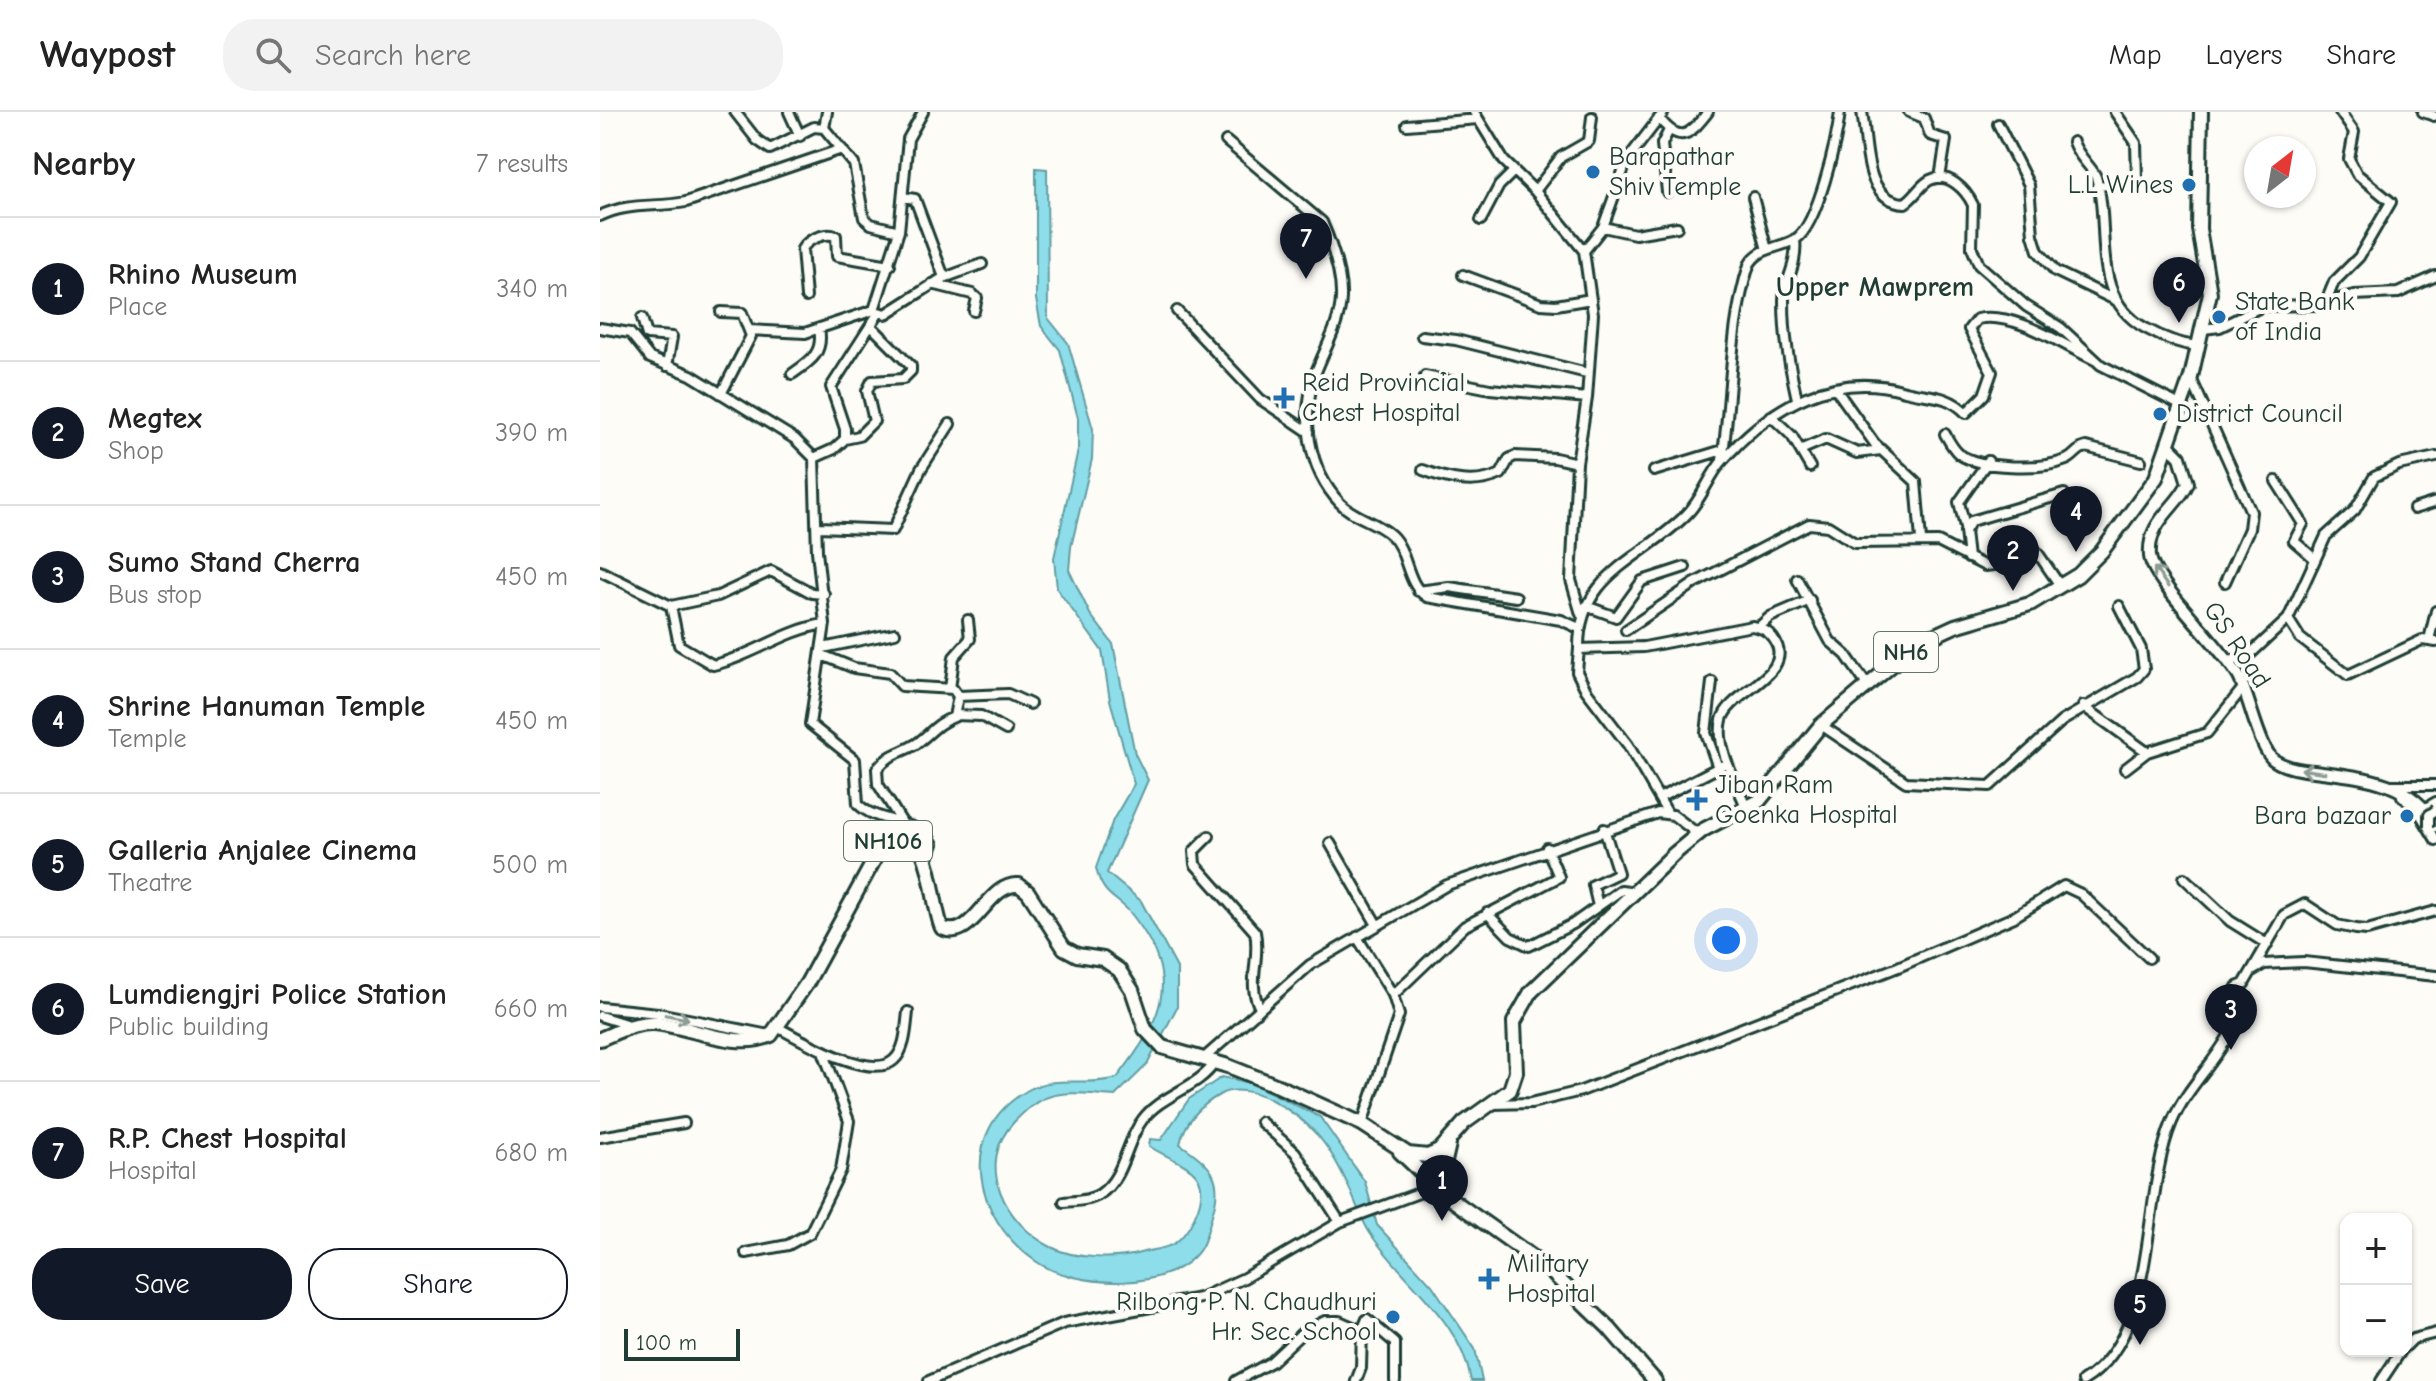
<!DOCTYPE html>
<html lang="en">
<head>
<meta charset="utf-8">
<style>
  :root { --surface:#fff; --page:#f2f2f2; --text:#222; --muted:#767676; --line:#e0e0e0; --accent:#111827 }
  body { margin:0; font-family:"Comic Neue",sans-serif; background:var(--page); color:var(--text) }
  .controls { position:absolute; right:24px; bottom:24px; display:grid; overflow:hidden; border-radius:16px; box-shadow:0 2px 6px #0004 }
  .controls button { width:72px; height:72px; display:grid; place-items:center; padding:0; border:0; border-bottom:2px solid var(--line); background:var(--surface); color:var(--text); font:40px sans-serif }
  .compass { position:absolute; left:1644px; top:24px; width:72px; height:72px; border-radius:50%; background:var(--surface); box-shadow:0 2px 6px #0004; rotate:31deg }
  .scale { position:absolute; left:24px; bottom:20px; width:116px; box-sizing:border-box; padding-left:8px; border:4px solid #1f3d34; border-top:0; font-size:22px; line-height:28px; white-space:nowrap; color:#1f3d34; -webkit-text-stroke:6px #fdfcf7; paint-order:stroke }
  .you { position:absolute; left:1126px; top:828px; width:28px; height:28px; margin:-20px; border:6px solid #fff; border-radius:50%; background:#1a73e8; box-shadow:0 0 0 12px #1a73e833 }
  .badge { display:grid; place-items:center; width:52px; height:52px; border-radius:50%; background:var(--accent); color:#fff; font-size:26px; font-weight:700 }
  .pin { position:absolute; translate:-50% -66px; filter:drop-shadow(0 2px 4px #0008) }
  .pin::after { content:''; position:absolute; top:42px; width:28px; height:24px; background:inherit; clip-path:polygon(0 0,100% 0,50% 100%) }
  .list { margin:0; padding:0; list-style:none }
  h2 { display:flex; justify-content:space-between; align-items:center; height:104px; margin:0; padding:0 32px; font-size:34px }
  h2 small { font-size:26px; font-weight:400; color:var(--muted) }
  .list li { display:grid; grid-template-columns:52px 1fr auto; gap:24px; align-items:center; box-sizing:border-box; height:144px; padding:0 32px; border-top:2px solid var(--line) }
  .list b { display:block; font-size:30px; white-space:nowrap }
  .list p { margin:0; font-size:26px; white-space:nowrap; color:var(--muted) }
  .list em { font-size:26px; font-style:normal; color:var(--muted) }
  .actions { display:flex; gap:16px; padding:24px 32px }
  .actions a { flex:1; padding:18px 0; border:2px solid var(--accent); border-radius:32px; text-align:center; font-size:28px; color:var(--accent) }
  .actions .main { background:var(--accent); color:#fff }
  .icon { flex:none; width:44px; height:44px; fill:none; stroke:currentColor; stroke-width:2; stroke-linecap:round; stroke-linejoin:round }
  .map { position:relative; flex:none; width:1836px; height:1269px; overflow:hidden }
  header { display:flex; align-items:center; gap:48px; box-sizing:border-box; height:112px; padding:0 40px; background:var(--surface); border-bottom:2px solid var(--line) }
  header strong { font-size:38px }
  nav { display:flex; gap:44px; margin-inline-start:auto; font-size:28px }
  .search { width:560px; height:72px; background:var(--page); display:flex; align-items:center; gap:20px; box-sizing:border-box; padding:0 28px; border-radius:32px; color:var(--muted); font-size:30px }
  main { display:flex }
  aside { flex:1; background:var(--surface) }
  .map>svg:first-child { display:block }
</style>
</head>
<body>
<header>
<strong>Waypost</strong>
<div class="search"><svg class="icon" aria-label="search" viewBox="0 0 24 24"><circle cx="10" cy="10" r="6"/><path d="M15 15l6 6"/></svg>Search here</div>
<nav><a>Map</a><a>Layers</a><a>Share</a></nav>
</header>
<main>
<aside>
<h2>Nearby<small>7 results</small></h2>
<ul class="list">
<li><span class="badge">1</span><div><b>Rhino Museum</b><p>Place</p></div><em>340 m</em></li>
<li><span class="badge">2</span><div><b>Megtex</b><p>Shop</p></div><em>390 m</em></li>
<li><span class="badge">3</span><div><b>Sumo Stand Cherra</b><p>Bus stop</p></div><em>450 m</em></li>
<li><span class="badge">4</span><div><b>Shrine Hanuman Temple</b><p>Temple</p></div><em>450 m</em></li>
<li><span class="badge">5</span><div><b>Galleria Anjalee Cinema</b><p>Theatre</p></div><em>500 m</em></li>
<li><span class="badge">6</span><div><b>Lumdiengjri Police Station</b><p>Public building</p></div><em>660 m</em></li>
<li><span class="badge">7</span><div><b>R.P. Chest Hospital</b><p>Hospital</p></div><em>680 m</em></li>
</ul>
<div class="actions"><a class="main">Save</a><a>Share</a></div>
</aside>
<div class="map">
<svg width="1836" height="1269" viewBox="0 0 1836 1269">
  <rect width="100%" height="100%" fill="#fdfcf7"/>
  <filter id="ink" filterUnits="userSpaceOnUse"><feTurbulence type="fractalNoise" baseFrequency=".0125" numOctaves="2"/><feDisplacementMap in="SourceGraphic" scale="16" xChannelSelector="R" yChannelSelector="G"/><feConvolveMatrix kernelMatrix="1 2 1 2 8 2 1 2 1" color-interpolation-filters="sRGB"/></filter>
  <g filter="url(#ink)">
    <path fill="#8eddea" stroke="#629da1" stroke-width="2" d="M436,56L447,57L448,206L468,231L493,317L492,347L471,435L469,458L490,502L513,532L535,642L548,668L507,761L541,789L577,856V895L547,953L515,984C494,983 468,978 448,985C435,989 424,1000 414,1010C374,1052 405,1112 451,1135C474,1147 516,1148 540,1141C551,1138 567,1137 575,1131C587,1122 593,1109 598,1096C613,1054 575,1052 549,1034L550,1027L561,1028L589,987L622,965L651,971L720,1005L765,1070L777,1113L832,1173L875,1237L882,1269H871C861,1209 806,1172 772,1124C763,1112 757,1094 751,1080C731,1034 712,1009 668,986C655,980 634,975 621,982C601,993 585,1009 580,1032C609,1051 624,1065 613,1099C610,1110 607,1124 602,1134C575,1182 473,1177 434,1148C374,1106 355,1019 428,978C456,962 488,975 517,966C562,908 583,868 533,804C518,784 503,787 496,756L513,708L534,672L510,588L502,539L457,477L454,446L478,338V306L460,238L441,214L436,187Z"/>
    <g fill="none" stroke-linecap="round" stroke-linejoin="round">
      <g stroke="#1f3d34" stroke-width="14">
        <path id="minor" d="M135,0L157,28L170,37L214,15L224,16L254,52L264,106L271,112L299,119
          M189,0L200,24
          M874,0L904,49L935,79L984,139L993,202L987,286L977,351L971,468L981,502
          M1262,0C1268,29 1262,89 1305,91C1315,85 1320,73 1330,68C1348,59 1366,78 1373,93L1372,136L1379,153L1426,194L1461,216L1501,253L1580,293
          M1309,0L1324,6L1330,23L1346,28L1340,66
          M1823,0L1834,4
          M1059,6C1080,33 1090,23 1108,0
          M1398,12L1429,73L1433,123L1438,139L1455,159L1515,188
          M807,13L878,7
          M224,16L227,0
          M626,29L722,110C731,131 742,162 741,186C740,212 725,236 716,260C700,304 708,357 740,391C754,406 776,409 791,423C809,440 805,472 827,485L961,508L979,516
          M1473,30C1479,46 1492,55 1496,65C1512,117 1488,184 1545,216C1561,225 1578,232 1597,234
          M1497,74L1531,71L1537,67L1536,31L1515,0
          M935,79L961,45L989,29L992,5
          M1067,80L1062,32L1069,18
          M303,85L315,87L344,165
          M1153,85L1167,138
          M0,104C28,90 56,96 86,90L242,37
          M881,108L899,74L914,59
          M1003,115L1035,122L1077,115
          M1195,127C1198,156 1184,167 1184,188C1184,225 1189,251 1197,287
          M984,139L1003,115L1027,48L1064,0
          M863,163L941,192L956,193L991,187
          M332,172L372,182L377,186L374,199
          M206,185L202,137C208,127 225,120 236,124L237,144L290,153
          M1725,192L1734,170L1759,145L1791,90L1757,62L1749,47L1754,20L1740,0
          M275,199L286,202L341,167L382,152
          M577,199L660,287L709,320
          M42,206L47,223L72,225L67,254
          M0,216L30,221L50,246L91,263L195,327L214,346L217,439L225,512L210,612L255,648L258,692C278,713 317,705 333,732L328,746
          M1603,217L1620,215L1663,194L1715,193L1754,183L1798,181L1836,164
          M149,218L205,221L274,198L299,119L308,27L323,0
          M822,224L856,228L987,261
          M192,262C211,249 224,241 219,216
          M825,264L890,277L987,286
          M1591,266L1651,400L1649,417L1625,470
          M1235,276L1275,332L1316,370L1321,428
          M121,282L151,224L142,201L121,200
          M1171,304L1192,324L1210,355
          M1345,322C1349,329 1353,337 1359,342C1380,357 1442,358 1466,348C1475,345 1476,337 1486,335L1541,349
          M245,327L259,324L274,309L267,279L272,269L303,267L311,259V254L271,214
          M1200,338L1226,327L1257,341L1281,338
          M214,346L234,337L245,327V317L231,275L278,202
          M1122,348C1132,284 1129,215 1149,153C1160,134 1179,137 1196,127C1218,112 1237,27 1240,0
          M823,358C849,368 875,374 901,362L909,347L915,344L955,346L977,351
          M1054,359L1123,338
          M1676,369L1703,412L1694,429L1715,447
          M1814,397L1836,390
          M219,415L293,418L321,357L350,312
          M1365,415L1359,390L1388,349
          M1368,446L1365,419L1371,409L1464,382
          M0,459L71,494L118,484L171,459L212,481L224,482
          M1197,467L1230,529L1246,543L1267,573
          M818,479L849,475L916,485
          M71,494L79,533L113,553C153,544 184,518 225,512
          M986,494L1016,505L1042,469L1085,455
          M1688,507L1700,526L1748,563L1822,528L1836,530
          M1159,515L1170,505L1210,488
          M1026,518L1095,471L1209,412L1228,414L1255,431L1338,430L1385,454L1403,452L1431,438L1437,440L1461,475
          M1829,528L1836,499
          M223,536L295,521
          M979,537L977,560L986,578L1028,633L1067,700
          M222,543L254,556L290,561L302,574L353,577L358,584L408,582L430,592
          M1628,549L1646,546L1688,507L1726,424L1755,398L1774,365L1799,353L1836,345
          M1112,570L1106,621L1118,656
          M350,577L354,545L370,527L368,508
          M1483,594L1547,640
          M356,603L381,604L406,618
          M1221,613L1306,670L1390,674L1462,609L1537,565L1544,557L1541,537L1519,494
          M1525,657L1547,640L1607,621L1643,576
          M1791,673H1836
          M1802,684L1817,697L1836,728
          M1061,685L1121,654
          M1147,697C1137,672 1115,635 1122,608C1128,580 1199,562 1173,526C1168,519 1161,515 1152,514L1044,535L979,537C978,461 1042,448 1087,402C1103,386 1109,363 1124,347C1171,294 1234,258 1305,279C1329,285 1348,282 1366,301L1384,283L1392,260L1369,217L1377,207C1415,199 1462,233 1495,248
          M1824,697L1836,690
          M303,712L278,672L277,657C291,640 300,642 316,632C330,622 337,611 354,605L358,584
          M609,724L594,739L595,752L655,820C661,847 646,871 660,896
          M730,731L777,813
          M1584,766L1630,809L1667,832
          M998,794L993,773L1018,761L1004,717
          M887,801L910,825L929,834L973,812L1021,778L1036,780
          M757,825L793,883L799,903L762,1012
          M1652,859L1664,852L1704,850L1836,864
          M793,883L865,814L959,765L947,736
          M0,895L58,901L169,923
          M0,904L32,914
          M179,916C201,928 272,969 294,948C306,937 306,915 308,900
          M603,947L710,853L847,773L1058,701L1073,703L1098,722
          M893,992L931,991L981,979L1298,855L1414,805L1464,774L1481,782L1549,846
          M661,1010L695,1040L740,1110
          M0,1025L84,1011
          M464,1090C475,1089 490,1089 500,1082C525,1065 525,1030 543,1007C562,982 599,976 615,950
          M146,1141L188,1133L210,1121L241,1058L249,1009L223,939
          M1806,1234L1813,1227L1836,1221
          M329,1269L464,1211L600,1186L644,1166L740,1110L835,1075
          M636,1269L671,1250L703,1220L725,1209H739L762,1219L767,1207L795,1231V1269
          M756,1269L761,1256L762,1219
          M1483,1269C1560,1223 1540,1085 1572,1010C1586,977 1613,953 1629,923C1636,909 1637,890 1637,875L1644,872L1684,803L1705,792L1737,813L1756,817L1767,818L1836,799
          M1781,1269L1801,1239"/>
      </g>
      <g stroke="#1f3d34" stroke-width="16">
        <path id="major" d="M1569,334L1580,345L1588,371C1578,395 1547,409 1550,444C1552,469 1622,535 1639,565C1649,584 1660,639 1674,648C1685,656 1701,658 1714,659C1761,665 1811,668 1836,714"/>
      </g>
      <g stroke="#1f3d34" stroke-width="18">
        <path id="highway" d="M0,927C17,920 35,910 54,911C90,914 136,939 171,923L207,871L279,739C332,684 330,793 342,816C374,831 387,770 419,773L428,780L464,836L477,843L503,847L519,858L532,878L545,917L562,935L628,954L678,974L762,1012L808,1042L828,1044L839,1039L864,1011L910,978L916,960L914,910L931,880L1074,742L1103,718L1159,689L1221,613L1318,531L1355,514L1430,492L1478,463L1502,439L1556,366L1591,265L1610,181L1599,117L1601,0
          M849,1032L843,1058L844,1082L945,1154L1009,1216L1055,1269
          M800,1040L844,1082"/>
      </g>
      <use href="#minor" stroke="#fdfcf7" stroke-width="8"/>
      <use href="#major" stroke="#fdfcf7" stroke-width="10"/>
      <use href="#highway" stroke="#fdfcf7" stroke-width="12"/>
      <g stroke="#1f3d34" stroke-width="14" stroke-linecap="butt">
        <path id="minor-bridge" d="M1829,715V703L1836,698"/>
      </g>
      <use href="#minor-bridge" stroke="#fdfcf7" stroke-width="8"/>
    </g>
    <defs><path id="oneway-shaft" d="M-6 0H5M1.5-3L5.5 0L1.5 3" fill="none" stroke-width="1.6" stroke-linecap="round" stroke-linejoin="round" transform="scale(2)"/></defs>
    <g stroke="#8e9c96">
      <use href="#oneway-shaft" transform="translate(1561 465) rotate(-126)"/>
      <use href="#oneway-shaft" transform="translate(1713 659) rotate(-172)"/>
      <use href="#oneway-shaft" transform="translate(77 905) rotate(11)"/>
    </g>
  </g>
  <g fill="#1f6fb2" stroke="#fdfcf7" stroke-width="3">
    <circle cx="993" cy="60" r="8"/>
    <circle cx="1589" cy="73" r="8"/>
    <circle cx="1619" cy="205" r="8"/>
    <path d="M680 274h8v8h8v8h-8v8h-8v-8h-8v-8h8z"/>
    <circle cx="1560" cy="302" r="8"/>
    <path d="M1093 676h8v8h8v8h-8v8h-8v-8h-8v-8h8z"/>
    <circle cx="1807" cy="704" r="8"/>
    <path d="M885 1155h8v8h8v8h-8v8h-8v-8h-8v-8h8z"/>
    <circle cx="793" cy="1205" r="8"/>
  </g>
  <g text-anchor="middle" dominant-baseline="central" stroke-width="8" stroke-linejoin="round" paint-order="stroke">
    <g fill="#fdfcf7" stroke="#62766e" stroke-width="2">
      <rect x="1274" y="520" width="64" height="40" rx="6"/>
      <rect x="244" y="709" width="88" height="40" rx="6"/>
    </g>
    <g font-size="24" font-weight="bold" fill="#1f3d34">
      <text x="1306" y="540">NH6</text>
      <text x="288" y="729">NH106</text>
    </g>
    <g font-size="26" fill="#1f3d34" stroke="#fdfcf7" text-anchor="start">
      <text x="1009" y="45">Barapathar<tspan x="1009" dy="30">Shiv Temple</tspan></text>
      <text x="1573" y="73" text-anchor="end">L.L Wines</text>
      <text x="1635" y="190">State Bank<tspan x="1635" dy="30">of India</tspan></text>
      <text x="702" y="271">Reid Provincial<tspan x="702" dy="30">Chest Hospital</tspan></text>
      <text x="1576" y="302">District Council</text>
      <text x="1115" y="673">Jiban Ram<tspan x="1115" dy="30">Goenka Hospital</tspan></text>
      <text x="1791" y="704" text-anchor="end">Bara bazaar</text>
      <text x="907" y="1152">Military<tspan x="907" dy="30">Hospital</tspan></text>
      <text x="777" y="1190" text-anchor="end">Rilbong P. N. Chaudhuri<tspan x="777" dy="30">Hr. Sec. School</tspan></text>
    </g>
    <g font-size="26" fill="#1f3d34" stroke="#fdfcf7">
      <text transform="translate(1637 533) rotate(56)">GS Road</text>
    </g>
    <g font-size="28" font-weight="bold" fill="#1f3d34" stroke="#fdfcf7">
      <text x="1275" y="175">Upper Mawprem</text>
    </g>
  </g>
</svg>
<div class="controls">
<button>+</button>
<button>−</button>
</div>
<svg class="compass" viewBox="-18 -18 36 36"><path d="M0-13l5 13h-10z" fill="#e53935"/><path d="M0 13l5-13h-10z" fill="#767676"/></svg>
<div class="scale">100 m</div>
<div class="you"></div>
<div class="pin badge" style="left:842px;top:1109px">1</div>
<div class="pin badge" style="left:1413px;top:479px">2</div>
<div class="pin badge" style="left:1631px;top:938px">3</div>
<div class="pin badge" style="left:1476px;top:440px">4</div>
<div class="pin badge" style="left:1540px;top:1233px">5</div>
<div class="pin badge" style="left:1579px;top:211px">6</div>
<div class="pin badge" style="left:706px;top:167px">7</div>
</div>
</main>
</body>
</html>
